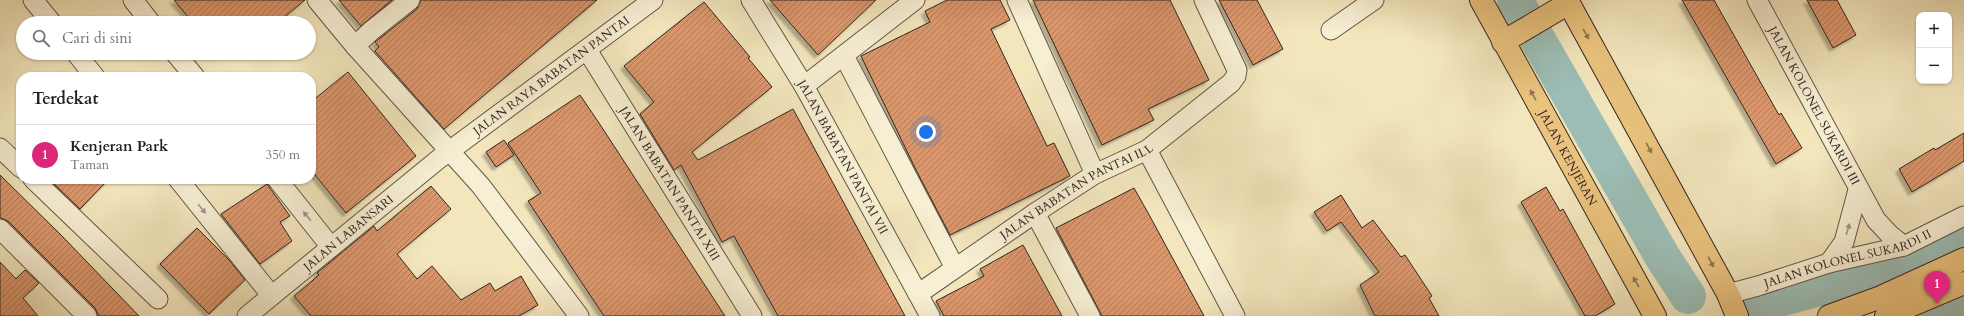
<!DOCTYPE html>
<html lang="id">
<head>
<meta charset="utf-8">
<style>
  :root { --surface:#fff; --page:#f2f2f2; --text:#202124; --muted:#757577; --line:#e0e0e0; --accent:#db2777 }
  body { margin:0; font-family:Cardo,serif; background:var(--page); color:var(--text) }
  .controls { position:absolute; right:12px; top:12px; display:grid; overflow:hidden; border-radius:8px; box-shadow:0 1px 3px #0004 }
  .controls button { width:36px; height:36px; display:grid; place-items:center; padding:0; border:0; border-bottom:1px solid var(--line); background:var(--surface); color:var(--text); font:20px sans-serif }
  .you { position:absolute; left:926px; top:132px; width:14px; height:14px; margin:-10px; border:3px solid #fff; border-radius:50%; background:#1a73e8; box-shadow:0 0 0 6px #1a73e833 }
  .badge { display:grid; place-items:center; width:26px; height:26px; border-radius:50%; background:var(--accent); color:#fff; font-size:13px; font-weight:700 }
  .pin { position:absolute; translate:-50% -33px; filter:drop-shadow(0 1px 2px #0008) }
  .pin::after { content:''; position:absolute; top:21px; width:14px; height:12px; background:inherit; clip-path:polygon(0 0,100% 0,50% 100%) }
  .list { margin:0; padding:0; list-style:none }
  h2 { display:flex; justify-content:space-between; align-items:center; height:52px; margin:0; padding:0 16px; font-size:17px }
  h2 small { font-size:13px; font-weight:400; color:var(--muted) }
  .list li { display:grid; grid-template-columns:26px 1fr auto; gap:12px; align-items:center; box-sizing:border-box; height:60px; padding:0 16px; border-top:1px solid var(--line) }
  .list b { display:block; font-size:15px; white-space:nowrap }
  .list p { margin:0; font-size:13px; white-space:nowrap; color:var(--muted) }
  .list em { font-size:13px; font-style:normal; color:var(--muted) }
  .icon { flex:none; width:22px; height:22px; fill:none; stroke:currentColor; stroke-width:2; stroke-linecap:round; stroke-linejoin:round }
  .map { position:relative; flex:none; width:1964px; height:316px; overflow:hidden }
  .search { position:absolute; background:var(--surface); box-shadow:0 1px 3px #0004; left:16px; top:16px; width:300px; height:44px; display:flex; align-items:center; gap:10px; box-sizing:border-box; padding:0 14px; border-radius:22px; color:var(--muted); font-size:15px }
  .panel { position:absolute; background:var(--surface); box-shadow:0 1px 3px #0004; left:16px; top:72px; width:300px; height:112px; border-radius:16px }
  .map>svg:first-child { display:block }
</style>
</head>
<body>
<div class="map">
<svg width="1964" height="316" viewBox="0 0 1964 316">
  <defs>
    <pattern id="park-crowns" width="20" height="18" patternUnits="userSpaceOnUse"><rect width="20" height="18" fill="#c0c38d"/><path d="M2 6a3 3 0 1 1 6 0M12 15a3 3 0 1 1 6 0" fill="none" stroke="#a5a779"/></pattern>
    <pattern id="building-hatch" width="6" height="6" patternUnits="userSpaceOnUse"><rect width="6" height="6" fill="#da976e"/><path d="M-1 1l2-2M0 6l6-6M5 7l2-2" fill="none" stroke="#b17b5a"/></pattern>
    <filter id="shadow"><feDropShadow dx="-3.5" dy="3.5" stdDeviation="1" flood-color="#0004"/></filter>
  </defs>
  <rect width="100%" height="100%" fill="#f3e6bd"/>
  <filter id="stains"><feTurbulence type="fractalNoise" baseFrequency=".005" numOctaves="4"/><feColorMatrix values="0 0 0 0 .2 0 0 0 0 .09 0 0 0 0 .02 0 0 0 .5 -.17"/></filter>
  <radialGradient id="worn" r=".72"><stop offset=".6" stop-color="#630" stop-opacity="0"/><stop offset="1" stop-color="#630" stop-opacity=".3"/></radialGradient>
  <path fill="url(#park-crowns)" stroke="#787456" d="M1964,277V316H1882Z"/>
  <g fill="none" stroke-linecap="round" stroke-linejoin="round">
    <path stroke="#9cbeb6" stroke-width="36" d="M1515,0L1662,256L1688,296
      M1757,305L1908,264L1964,239
      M1931,316L1964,300"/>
  </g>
  <path fill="url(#building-hatch)" stroke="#31251f" filter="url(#shadow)" d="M174,0H305L277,23H193Z
    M339,0H392L361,26Z
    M421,0H597L444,129L375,51L379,47L375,42L417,9Z
    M770,0H876L818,55Z
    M947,0H1000L1010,20L991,29L1047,146L1054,143L1070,176L950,235L916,170L861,56L930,22L925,11Z
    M1033,0H1170L1209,80L1148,109L1154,120L1102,145Z
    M1219,0H1257L1283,49L1253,65Z
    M1682,0H1714L1779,115L1781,113L1802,148L1776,164Z
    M1807,0H1837L1856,35L1833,48Z
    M704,2L750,57L748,58L772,87L692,152L698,160L793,109L905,316H778L734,236L722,242L681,165L674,170L640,114L654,102L624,66Z
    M348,72L416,156L346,213L311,170V102Z
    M580,95L599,123L725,316H604L578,277L528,201L541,193L508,143Z
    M1964,133V161L1912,192L1899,169L1934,148L1935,150Z
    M504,140L514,155L496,167L486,152Z
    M0,175L62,236L139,316H99L95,308L8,221L1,218L0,217Z
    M49,179H109L80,209Z
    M267,184L290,216L280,222L292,241L260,264L221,214Z
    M431,186L451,209L397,254L417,279L432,266L461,300L490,283L495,291L521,276L538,305L519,316H311L294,296L319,275L317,273L374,226L377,231Z
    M1546,187L1560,211L1563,209L1615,304L1595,316H1585L1521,202Z
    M1134,188L1147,211L1204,316H1102L1056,228Z
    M1341,195L1362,228L1373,220L1401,257L1405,255L1432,296L1429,298L1439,316H1375L1360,285L1379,272L1341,222L1327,231L1314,212Z
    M197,228L230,261L245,280L209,314L160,264Z
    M1023,245L1062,316H944L936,301L984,276L980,269Z
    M0,262L16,279L25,270L39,283L23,298L38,316H0Z"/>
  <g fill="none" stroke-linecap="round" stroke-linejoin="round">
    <g stroke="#625546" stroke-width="21">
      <g id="street">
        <path d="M33,0L52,23"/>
        <path d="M133,0L151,23"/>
        <path d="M317,0L355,46L481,186L579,316"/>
        <path id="s1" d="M751,0L804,86L930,316"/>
        <path d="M1017,0L1095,174"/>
        <path id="s2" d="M1757,0L1876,220L1890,235L1904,246"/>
        <path d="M1331,30L1374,0"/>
        <path d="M355,46L371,31L410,0"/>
        <path id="s3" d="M587,50L752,316"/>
        <path d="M76,53L95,77"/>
        <path d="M175,53L195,77"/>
        <path d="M844,56L955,268"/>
        <path d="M804,86L915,0"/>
        <path d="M0,148L21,168"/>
        <path d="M1147,150L1235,316"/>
        <path d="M33,179L158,299"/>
        <path d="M178,179L271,295"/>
        <path d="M277,179L331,247"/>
        <path d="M1035,213L1090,316"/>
        <path d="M0,229L87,316"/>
        <path d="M1829,263L1844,242L1858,190"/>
        <path id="s4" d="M918,294L1035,213L1095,174L1147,150L1231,83L1236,76L1237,70L1204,0"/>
        <path id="s5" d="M1728,294L1758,286L1829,263L1904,246L1964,216"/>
        <path id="s6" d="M247,316L440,158L653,0"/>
      </g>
    </g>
    <g stroke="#31251f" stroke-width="24">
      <g id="primary">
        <path id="s7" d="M1481,0L1655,316"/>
        <path d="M1567,0L1728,294L1737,316"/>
        <path d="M1503,42L1569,3"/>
        <path d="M1829,316L1881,297L1964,259"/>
        <path d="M1886,316L1964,283"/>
      </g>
    </g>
    <use href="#street" stroke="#f7efd4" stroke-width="19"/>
    <use href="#primary" stroke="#eac37e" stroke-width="22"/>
  </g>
  <defs><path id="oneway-solid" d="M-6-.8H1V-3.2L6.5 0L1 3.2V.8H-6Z"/></defs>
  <g fill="#8e744e">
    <use href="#oneway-solid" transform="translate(1586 34) rotate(61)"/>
    <use href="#oneway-solid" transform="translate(1533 95) rotate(-119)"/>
    <use href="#oneway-solid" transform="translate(1649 148) rotate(61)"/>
    <use href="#oneway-solid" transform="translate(1711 262) rotate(62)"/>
    <use href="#oneway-solid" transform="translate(1636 282) rotate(-120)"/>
  </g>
  <g fill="#9e9483">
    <use href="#oneway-solid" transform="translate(202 209) rotate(51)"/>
    <use href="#oneway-solid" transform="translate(307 216) rotate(-129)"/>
    <use href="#oneway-solid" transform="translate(1848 229) rotate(-73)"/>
  </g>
  <g text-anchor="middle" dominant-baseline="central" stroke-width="3.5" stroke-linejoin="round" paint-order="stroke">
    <g font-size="12" fill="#31251f" stroke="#f7efd4">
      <text stroke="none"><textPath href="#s6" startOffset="388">JALAN RAYA BABATAN PANTAI</textPath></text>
      <text stroke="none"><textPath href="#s2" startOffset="120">JALAN KOLONEL SUKARDI III</textPath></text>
      <text stroke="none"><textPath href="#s1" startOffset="182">JALAN BABATAN PANTAI VII</textPath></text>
      <text stroke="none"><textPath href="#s7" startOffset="180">JALAN KENJERAN</textPath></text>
      <text stroke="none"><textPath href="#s3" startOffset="157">JALAN BABATAN PANTAI XIII</textPath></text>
      <text stroke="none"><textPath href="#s4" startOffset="189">JALAN BABATAN PANTAI ILL</textPath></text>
      <text stroke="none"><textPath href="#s6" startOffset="131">JALAN LABANSARI</textPath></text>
      <text stroke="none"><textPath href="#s5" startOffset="125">JALAN KOLONEL SUKARDI II</textPath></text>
    </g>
  </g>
  <rect width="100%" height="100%" filter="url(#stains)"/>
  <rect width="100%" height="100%" fill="url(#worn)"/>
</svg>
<div class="controls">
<button>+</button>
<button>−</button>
</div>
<div class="you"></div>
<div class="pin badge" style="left:1937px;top:304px">1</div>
<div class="search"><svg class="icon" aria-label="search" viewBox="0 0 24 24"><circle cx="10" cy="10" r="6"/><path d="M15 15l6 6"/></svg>Cari di sini</div>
<section class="panel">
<h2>Terdekat<small></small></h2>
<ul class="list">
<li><span class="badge">1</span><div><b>Kenjeran Park</b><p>Taman</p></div><em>350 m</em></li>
</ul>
</section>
</div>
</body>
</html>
